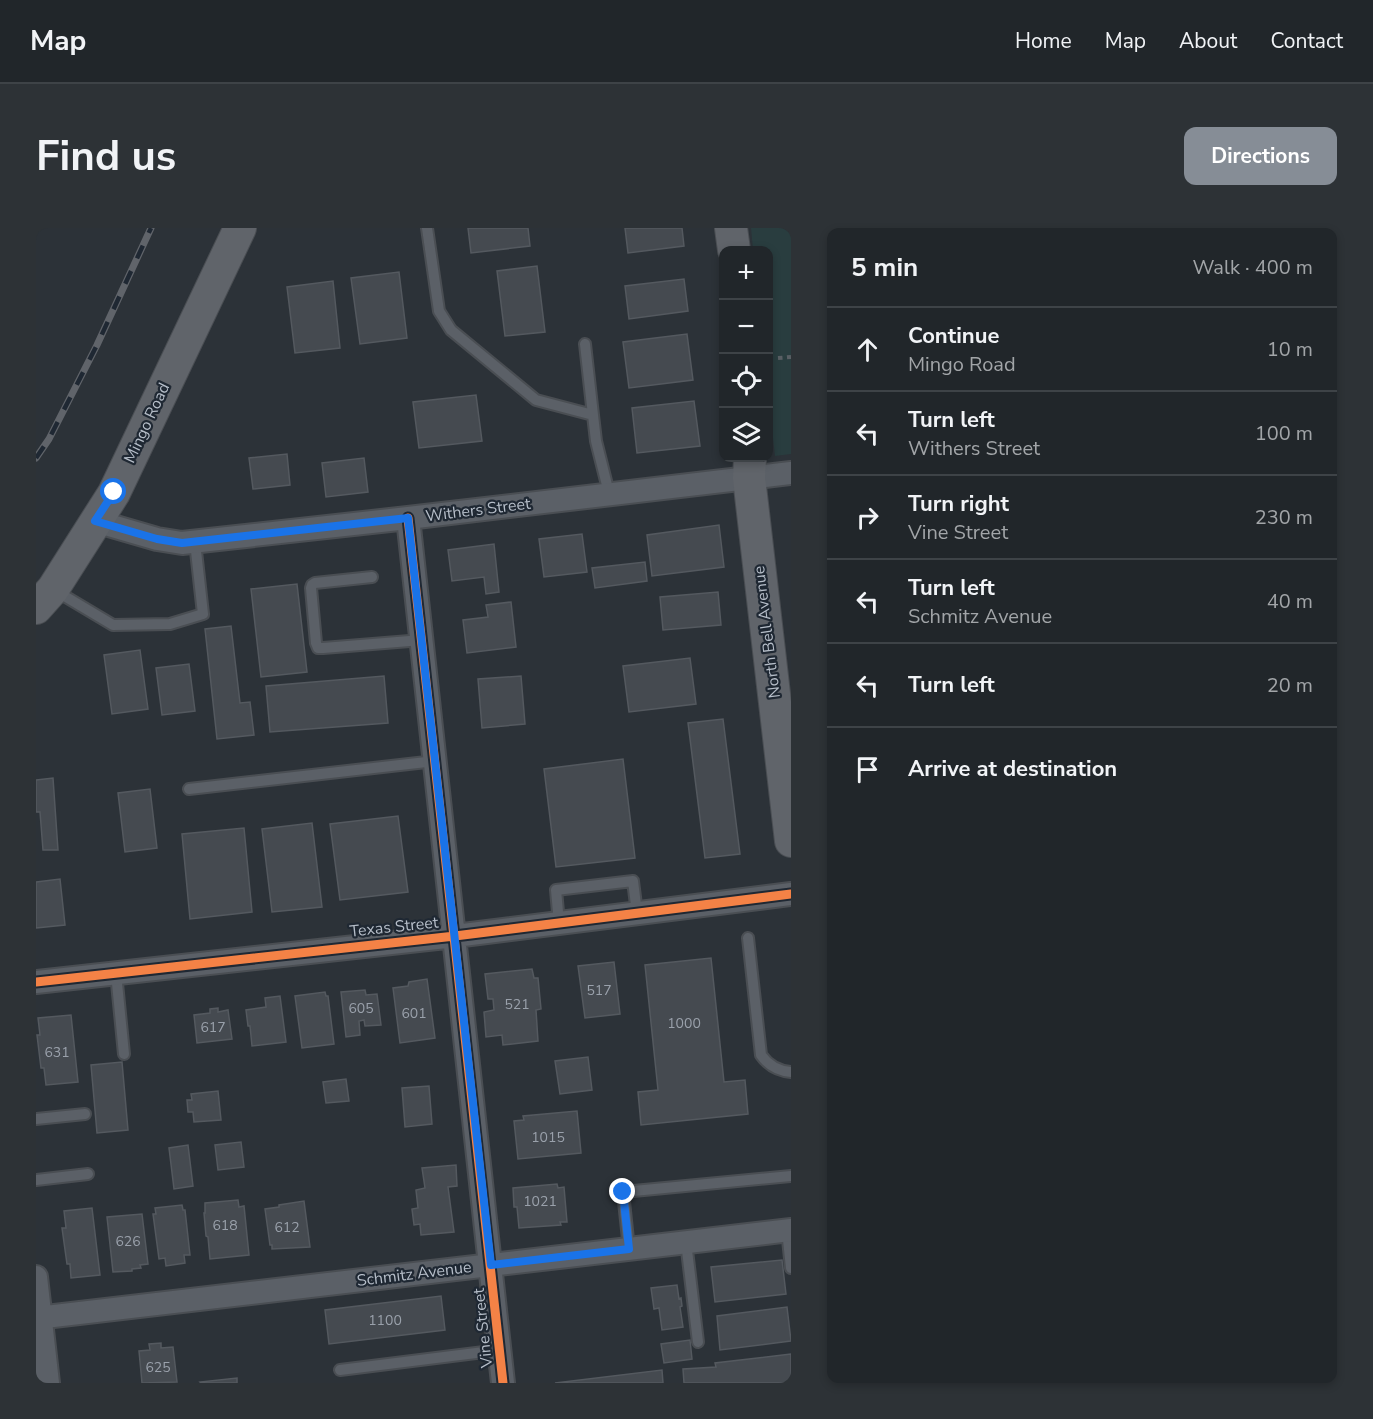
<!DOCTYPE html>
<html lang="en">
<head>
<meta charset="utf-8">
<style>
  :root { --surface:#21262a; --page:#2d3236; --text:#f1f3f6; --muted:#a2a5a8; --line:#3e4347; --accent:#868d96 }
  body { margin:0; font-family:"Nunito Sans",sans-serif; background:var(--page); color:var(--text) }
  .controls { position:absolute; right:18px; top:18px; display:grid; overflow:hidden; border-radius:12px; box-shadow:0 3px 9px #0003 }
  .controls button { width:54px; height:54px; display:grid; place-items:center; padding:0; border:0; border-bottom:2px solid var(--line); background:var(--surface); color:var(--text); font:30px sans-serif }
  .stop { position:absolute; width:18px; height:18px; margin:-14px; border:4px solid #1a73e8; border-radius:50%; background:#fff }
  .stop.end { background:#1a73e8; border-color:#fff; box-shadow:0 2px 6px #0008 }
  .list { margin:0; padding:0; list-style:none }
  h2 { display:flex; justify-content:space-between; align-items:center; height:78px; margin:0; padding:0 24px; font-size:26px }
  h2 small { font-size:20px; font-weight:400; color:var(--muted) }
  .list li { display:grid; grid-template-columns:39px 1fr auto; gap:18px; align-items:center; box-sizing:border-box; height:84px; padding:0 24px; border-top:2px solid var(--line) }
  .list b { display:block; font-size:22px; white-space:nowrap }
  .list p { margin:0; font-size:20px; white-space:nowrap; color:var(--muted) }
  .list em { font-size:20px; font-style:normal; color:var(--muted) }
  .icon { flex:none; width:33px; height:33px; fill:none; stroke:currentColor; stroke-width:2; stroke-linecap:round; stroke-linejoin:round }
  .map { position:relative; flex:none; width:755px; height:1155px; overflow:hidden; border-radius:12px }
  header { display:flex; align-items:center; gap:36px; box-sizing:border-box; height:84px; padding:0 30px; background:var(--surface); border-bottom:2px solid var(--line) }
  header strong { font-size:28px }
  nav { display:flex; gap:33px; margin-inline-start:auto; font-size:21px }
  .intro { display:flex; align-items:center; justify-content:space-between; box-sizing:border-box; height:144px; padding:0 36px }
  h1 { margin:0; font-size:42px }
  .button { padding:15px 27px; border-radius:12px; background:var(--accent); color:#fff; font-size:21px; font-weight:700 }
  main { display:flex; gap:36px; padding:0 36px }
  aside { flex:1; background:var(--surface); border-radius:12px; box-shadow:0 3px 9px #0003 }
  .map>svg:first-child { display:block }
</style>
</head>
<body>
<header>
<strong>Map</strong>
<nav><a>Home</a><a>Map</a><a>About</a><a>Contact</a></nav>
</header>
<div class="intro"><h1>Find us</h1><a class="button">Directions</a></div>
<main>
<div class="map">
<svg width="755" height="1155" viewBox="0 0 755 1155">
  <rect width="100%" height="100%" fill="#2c3238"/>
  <path fill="#293d3f" d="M715,0H755V226L739,228L732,167V22H717Z"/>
  <path fill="#454a50" stroke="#54595f" stroke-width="1.5" d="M432,0H492L494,18L435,25Z
    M589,0H646L648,18L592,25Z
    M501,38L509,104L469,108L461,43Z
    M363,44L371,110L324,116L315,50Z
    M648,51L652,83L593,91L589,58Z
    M297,53L304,120L259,125L251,59Z
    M651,106L657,152L593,160L587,114Z
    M440,167L446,213L383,220L377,174Z
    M658,173L664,218L601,225L596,180Z
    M251,226L254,257L217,261L213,230Z
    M328,230L332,264L290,269L286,235Z
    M683,297L688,339L616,348L611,307Z
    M546,306L551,344L508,349L503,311Z
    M458,316L463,364L450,366L448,349L416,353L412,322Z
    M609,334L611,353L559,360L556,340Z
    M261,356L271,444L225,449L215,361Z
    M682,364L685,397L627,402L624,369Z
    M475,374L480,419L431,425L427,392L452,389L450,377Z
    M195,398L204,475L214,474L218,507L181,511L169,401Z
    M104,422L112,481L76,486L68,427Z
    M654,430L660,476L593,484L587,438Z
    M153,436L159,483L126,487L120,440Z
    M348,448L352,495L234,504L230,458Z
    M485,448L489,496L446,500L442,451Z
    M687,491L704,626L669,630L652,495Z
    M587,531L599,630L520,639L508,541Z
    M17,550L22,622H7L4,584H0V552Z
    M114,561L121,620L89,624L82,565Z
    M362,588L372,664L304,672L294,596Z
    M276,595L286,679L236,684L226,601Z
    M208,600L216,684L154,691L146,606Z
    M24,651L29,697L0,700V654Z
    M675,730L688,854L709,852L712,886L605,897L602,864L622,862L609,737Z
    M578,734L584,786L549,790L542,738Z
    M496,741L498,750H502L505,781L500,782L502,813L467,817L466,807L450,809L448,784L458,782L457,771H452L449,746Z
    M391,751L399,810L364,815L357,760L372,758L373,754Z
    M329,762L330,767L341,766L345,797L329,798L328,792L323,793L324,807L310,809L305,764Z
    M289,764L290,768H292L298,816L266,820L259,768Z
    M244,768L250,814L216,818L214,798H212L210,782L230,779L229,770Z
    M182,780V784L192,782L196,811L161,815L158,787L174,785V781Z
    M35,787L42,854L10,857L8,840H5L1,807H4L2,790Z
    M552,829L556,862L524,866L519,833Z
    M86,834L92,902L61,905L55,837Z
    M310,851L313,873L290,875L287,854Z
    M393,858L396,896L369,899L366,860Z
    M182,863L185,892L158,894L157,884H152L151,872H156L155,866Z
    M541,883L545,925L482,931L478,893L488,892L487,888Z
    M205,914L208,939L182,942L179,917Z
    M152,917L157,958L138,961L133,920Z
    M420,937L421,958L412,959L418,1004L385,1007L384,996L378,997L376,981L382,980L380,962L389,960L386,940Z
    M521,956L522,960L528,959L531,994H524L525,997L483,1000L481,979H478L477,960Z
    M202,972L203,979L208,978L213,1027L174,1031L172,1009L170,1008L168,985H169V975Z
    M268,973L274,1019L236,1021V1017H234L229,981L243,979V977Z
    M146,977L147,982H149L154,1027H148L149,1035L130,1038L129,1030L123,1031L117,986H120L119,980Z
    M56,980L64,1047L35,1050L34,1036H31L26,1000H30L28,983Z
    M106,986L112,1036L104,1037L105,1040L96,1041V1043L77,1044L71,989Z
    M746,1032L750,1066L679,1074L675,1039Z
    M641,1057L643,1071L645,1070L646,1078L644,1079L647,1099L626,1102L623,1080L618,1081L615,1060Z
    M405,1068L409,1102L293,1116L289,1082Z
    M751,1079L755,1113L684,1122L681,1088Z
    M654,1112L656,1131L628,1135L625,1116Z
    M125,1115V1120L137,1119L141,1154L106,1155L103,1123L114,1122L113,1116Z
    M755,1126V1155H648L647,1141L680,1139L679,1135Z
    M626,1142L627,1155H519Z
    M201,1150V1155H165L164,1154Z"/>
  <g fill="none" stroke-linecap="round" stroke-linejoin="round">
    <g stroke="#4a4e53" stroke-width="14">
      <path id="lane" d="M391,0L403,83L415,102L500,172L557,187L560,213L573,265
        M549,116L557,187
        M336,349L279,355L276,357L275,360L280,415L282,420H287L386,412
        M20,363L77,397L134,396L167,386L159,314
        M153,561L399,533
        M523,695L520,662L597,653L601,685
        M712,710L725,827C732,837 743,843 755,844
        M80,745L88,826
        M0,891L49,886
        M0,952L52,946
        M751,1002L755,1040
        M650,1014L662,1114
        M593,1021L587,964L755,948
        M304,1142L464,1122"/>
    </g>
    <g stroke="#4a4e53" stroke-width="26">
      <path id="street" d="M372,290L467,1155
        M59,293L121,311L146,315L372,290L755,245
        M0,754L419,708L755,666
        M0,1049L12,1155
        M0,1090L755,1002"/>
    </g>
    <g stroke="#4a4e53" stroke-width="34">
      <path id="secondary" d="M695,0L698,22
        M714,230L713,250L755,613
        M0,380L17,361L78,265L204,0"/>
    </g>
    <path stroke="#595f64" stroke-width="4" stroke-dasharray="4.5 4.5" stroke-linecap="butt" d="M742,130L755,129"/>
    <use href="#lane" stroke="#5b6067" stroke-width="10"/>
    <use href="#street" stroke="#5b6067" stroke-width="22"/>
    <use href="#secondary" stroke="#60646a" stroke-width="32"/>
    <g stroke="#60646a" stroke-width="7">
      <path id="rail" d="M0,230L13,211L61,117L115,0"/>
    </g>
    <use href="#rail" stroke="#1f2833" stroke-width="4.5" stroke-dasharray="14" stroke-linecap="butt"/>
    <g stroke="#1f2833" stroke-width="13">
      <path id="cycleway" d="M372,290L467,1155
        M0,754L419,708L755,666"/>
    </g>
    <use href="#cycleway" stroke="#f48246" stroke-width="9"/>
  </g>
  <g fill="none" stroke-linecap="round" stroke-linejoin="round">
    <path stroke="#1a73e8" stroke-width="8" d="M78,264L59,293L121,311L146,315L372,290L455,1037L593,1021L587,964"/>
  </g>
  <g text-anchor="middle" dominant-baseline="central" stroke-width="4.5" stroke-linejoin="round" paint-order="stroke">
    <g font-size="14" fill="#9aa1ab">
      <text x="563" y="762">517</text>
      <text x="481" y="776">521</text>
      <text x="325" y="780">605</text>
      <text x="378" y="785">601</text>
      <text x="648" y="795">1000</text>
      <text x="177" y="799">617</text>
      <text x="21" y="824">631</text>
      <text x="512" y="909">1015</text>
      <text x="504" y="973">1021</text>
      <text x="189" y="997">618</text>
      <text x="251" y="999">612</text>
      <text x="92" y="1013">626</text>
      <text x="349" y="1092">1100</text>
      <text x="122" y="1139">625</text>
    </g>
    <g font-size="16" fill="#b6bec9" stroke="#1f2833">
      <text transform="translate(111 195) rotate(-65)">Mingo Road</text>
      <text transform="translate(442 282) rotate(-7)">Withers Street</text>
      <text transform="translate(731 404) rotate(-97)">North Bell Avenue</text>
      <text transform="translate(358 699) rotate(-6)">Texas Street</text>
      <text transform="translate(378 1046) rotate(-7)">Schmitz Avenue</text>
      <text transform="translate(447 1100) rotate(-96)">Vine Street</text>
    </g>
  </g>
</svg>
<div class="controls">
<button>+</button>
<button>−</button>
<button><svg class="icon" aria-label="locate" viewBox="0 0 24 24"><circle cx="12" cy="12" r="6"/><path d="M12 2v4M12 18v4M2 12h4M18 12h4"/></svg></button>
<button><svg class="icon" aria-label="layers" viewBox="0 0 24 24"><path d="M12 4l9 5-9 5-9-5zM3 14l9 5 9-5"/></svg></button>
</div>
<div class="stop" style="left:78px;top:264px"></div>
<div class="stop end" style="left:587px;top:964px"></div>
</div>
<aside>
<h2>5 min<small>Walk · 400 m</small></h2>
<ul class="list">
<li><svg class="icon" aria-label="ahead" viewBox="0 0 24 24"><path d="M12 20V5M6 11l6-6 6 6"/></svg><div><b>Continue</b><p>Mingo Road</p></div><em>10 m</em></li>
<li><svg class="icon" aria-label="left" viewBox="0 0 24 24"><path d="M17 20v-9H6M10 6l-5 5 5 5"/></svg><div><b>Turn left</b><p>Withers Street</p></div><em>100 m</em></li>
<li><svg class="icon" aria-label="right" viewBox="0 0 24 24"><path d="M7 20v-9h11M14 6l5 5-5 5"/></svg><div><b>Turn right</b><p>Vine Street</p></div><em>230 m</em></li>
<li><svg class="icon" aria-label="left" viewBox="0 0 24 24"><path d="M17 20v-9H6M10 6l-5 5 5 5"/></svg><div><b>Turn left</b><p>Schmitz Avenue</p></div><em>40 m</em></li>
<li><svg class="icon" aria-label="left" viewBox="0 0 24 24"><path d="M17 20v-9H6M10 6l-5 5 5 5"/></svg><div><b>Turn left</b></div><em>20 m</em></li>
<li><svg class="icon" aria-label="arrive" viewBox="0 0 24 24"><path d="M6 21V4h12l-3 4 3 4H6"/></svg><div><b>Arrive at destination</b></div></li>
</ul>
</aside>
</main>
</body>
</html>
